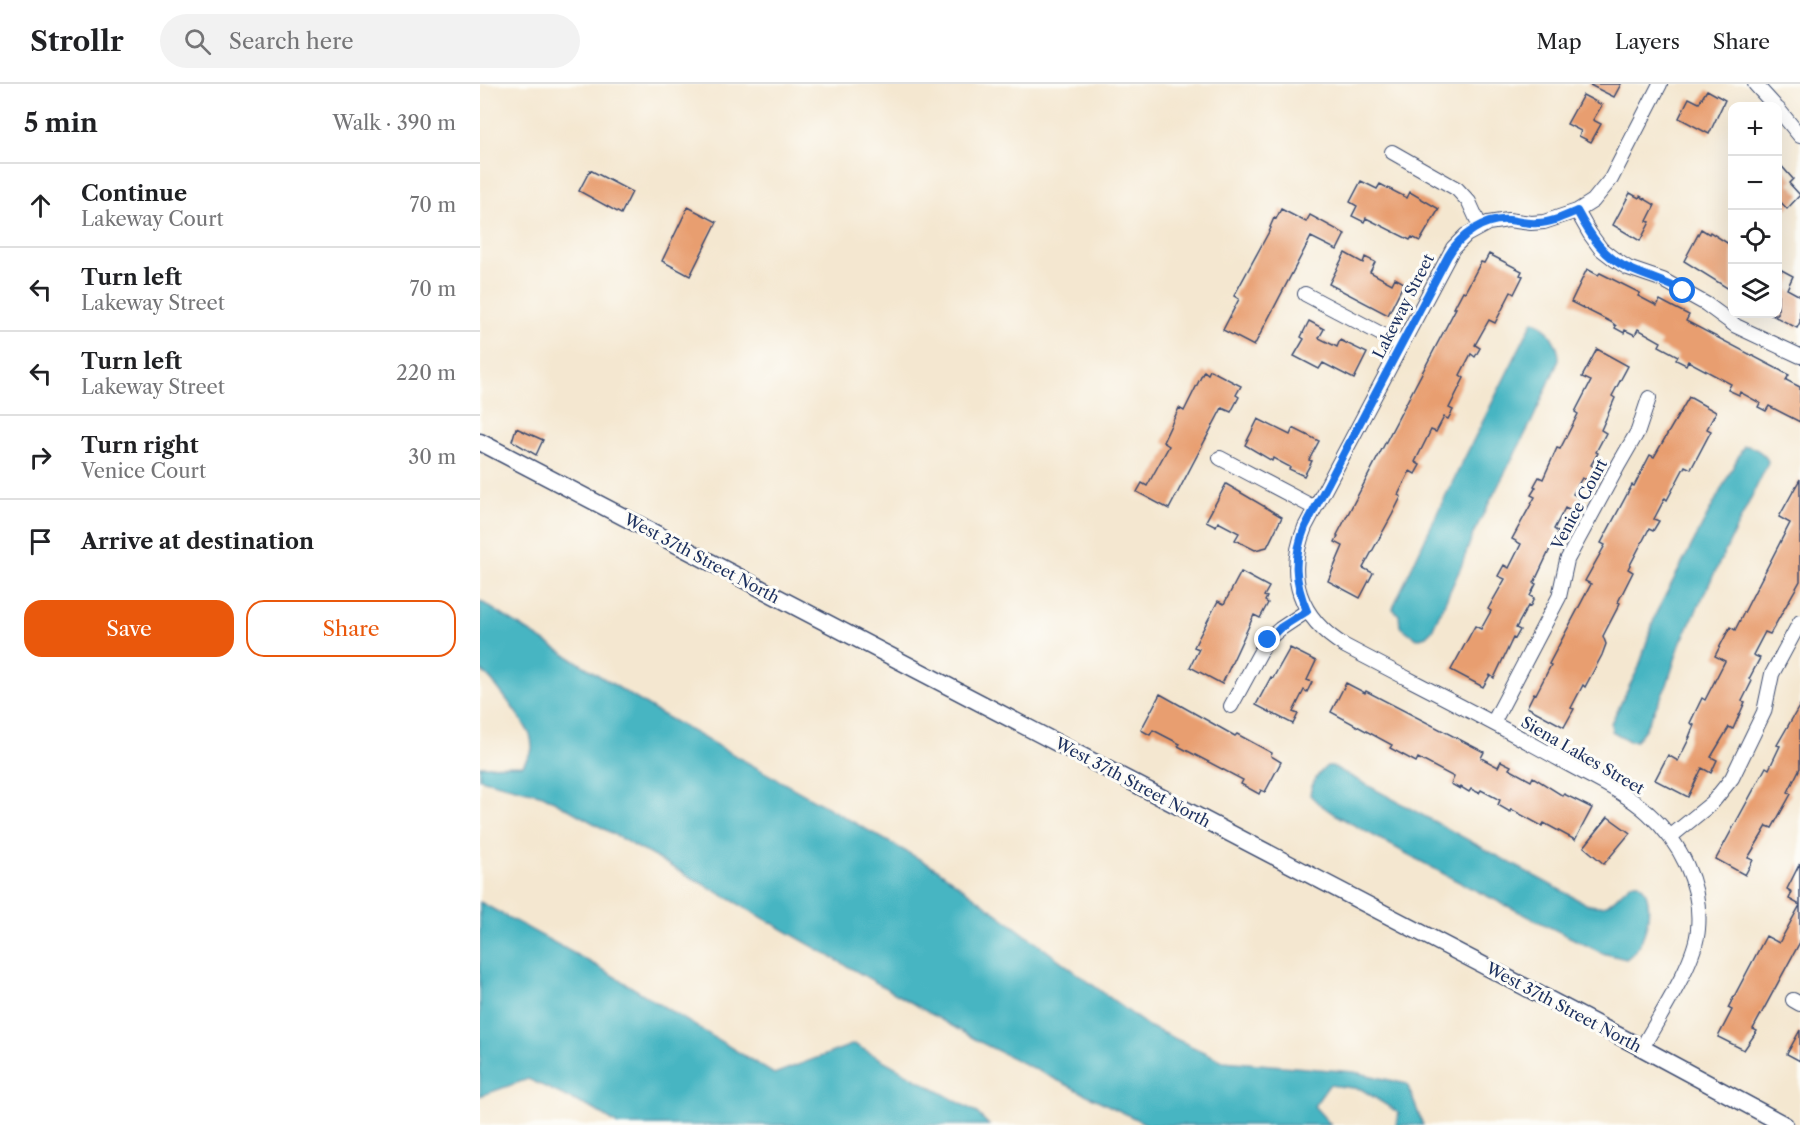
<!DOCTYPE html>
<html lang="en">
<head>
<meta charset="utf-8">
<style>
  :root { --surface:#fff; --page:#f2f2f2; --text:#202124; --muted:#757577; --line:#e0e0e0; --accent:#ea580c }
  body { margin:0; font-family:"Libre Caslon Text",serif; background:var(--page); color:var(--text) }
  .controls { position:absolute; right:18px; top:18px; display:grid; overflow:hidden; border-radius:12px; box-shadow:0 6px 24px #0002 }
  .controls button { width:54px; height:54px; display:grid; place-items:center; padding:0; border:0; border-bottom:2px solid var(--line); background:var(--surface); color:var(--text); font:30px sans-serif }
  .stop { position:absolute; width:18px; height:18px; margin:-14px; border:4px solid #1a73e8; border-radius:50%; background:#fff }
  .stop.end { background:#1a73e8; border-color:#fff; box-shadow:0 2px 6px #0008 }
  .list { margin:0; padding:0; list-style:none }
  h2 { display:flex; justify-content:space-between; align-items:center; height:78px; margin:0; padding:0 24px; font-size:26px }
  h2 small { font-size:20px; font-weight:400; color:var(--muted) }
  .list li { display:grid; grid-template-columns:39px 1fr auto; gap:18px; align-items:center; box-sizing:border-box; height:84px; padding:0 24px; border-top:2px solid var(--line) }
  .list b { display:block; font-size:22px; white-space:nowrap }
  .list p { margin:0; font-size:20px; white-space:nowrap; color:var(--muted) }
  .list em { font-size:20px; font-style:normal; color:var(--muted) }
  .actions { display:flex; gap:12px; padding:18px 24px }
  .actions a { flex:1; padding:14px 0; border:2px solid var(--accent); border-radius:18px; text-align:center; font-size:21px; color:var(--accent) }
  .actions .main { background:var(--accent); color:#fff }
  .icon { flex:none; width:33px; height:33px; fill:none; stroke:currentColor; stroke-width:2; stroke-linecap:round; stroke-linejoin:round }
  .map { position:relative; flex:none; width:1320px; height:1041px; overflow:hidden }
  header { display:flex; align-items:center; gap:36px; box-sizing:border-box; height:84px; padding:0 30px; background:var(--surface); border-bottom:2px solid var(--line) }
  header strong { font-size:28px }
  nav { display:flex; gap:33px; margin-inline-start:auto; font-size:21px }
  .search { width:420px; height:54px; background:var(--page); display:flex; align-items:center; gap:15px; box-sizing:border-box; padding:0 21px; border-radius:33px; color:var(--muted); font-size:22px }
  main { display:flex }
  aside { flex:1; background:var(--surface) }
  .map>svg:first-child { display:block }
</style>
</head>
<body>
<header>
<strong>Strollr</strong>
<div class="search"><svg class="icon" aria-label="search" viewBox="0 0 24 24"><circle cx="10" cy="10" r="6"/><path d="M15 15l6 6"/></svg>Search here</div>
<nav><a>Map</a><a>Layers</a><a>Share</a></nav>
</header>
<main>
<aside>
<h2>5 min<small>Walk · 390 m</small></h2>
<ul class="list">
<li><svg class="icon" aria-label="ahead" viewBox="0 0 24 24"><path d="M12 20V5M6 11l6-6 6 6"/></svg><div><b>Continue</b><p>Lakeway Court</p></div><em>70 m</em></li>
<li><svg class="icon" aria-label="left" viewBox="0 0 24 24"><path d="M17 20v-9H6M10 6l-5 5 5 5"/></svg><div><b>Turn left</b><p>Lakeway Street</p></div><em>70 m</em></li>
<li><svg class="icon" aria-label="left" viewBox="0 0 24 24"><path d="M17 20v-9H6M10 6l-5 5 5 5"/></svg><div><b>Turn left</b><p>Lakeway Street</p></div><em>220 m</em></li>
<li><svg class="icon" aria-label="right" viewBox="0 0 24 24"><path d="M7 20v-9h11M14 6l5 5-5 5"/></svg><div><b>Turn right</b><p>Venice Court</p></div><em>30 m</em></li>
<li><svg class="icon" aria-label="arrive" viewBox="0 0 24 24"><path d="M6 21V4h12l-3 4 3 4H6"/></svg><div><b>Arrive at destination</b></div></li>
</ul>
<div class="actions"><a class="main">Save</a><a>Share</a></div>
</aside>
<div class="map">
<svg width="1320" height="1041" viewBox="0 0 1320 1041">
  <rect width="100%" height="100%" fill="#fdfcf7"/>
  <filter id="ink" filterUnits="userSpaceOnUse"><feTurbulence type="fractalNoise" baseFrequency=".0167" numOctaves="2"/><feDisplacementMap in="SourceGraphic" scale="12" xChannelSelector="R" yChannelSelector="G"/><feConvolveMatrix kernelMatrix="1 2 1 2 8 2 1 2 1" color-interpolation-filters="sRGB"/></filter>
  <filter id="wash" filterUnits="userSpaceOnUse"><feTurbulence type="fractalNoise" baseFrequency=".008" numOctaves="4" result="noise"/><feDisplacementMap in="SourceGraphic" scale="24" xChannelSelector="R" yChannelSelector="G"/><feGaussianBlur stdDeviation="1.35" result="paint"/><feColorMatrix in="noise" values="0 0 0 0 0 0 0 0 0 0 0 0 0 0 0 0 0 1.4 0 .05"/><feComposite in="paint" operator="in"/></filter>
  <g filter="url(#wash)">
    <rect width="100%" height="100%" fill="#f4e7d0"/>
    <path fill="#47b5c2" stroke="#317290" stroke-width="1.5" d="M1053,237C1066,239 1080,263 1079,276L1052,337L993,450L981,483L952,546L946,552L937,555L920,542L919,531L913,525L915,519L961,421Z
      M1264,362C1272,361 1284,369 1288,377L1287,381L1200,560L1187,601L1165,645L1156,657H1149L1132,647L1131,639L1159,583L1176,529Z
      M0,517L179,629L457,785L668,942L743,977L874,988L927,1000L943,1041H916L919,1029L881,1005L849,1001L834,1022L851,1041H668L500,958L250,815L63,711L0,695V682L43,681L52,666C52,661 52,656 50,651C44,638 12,593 0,586Z
      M847,682H852L1106,820C1132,828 1134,812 1152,799H1159C1178,816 1166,863 1146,875L1122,869L977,797L854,730L838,719L830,711C831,700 839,688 847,682Z
      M0,818L117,882L294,990L374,960L496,1028L509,1041H138L115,1026L48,995L0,1012Z"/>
    <g id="blocks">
      <path fill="#e89e70" d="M1108,0H1141L1134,13Z
        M1227,6L1245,16L1229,50L1199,34L1209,14L1219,19Z
        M1103,11L1122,21L1113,36L1121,40L1111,58L1099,52L1101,47L1087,40Z
        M1298,78L1313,95L1309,99L1320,111L1307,125L1298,115Z
        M110,86L152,108L141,130L99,107Z
        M881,97L897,105L900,100L927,114L930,108L959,125L940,157L932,153L930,156L886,134L884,138L872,132L877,122L870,118Z
        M1150,109L1159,114L1160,112L1175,121L1167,137L1170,138L1160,157L1133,141Z
        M208,123L237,138L210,192L182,177Z
        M801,125L826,138L830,131L865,150L857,166L831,153L774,262L743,246L759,215L754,212L791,144L790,143L794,134L796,135Z
        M1221,145L1229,150L1230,148L1252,162V207L1204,177Z
        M865,169L883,179L885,173L895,178L890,188L912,200L915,194L924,199L908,231L849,200Z
        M1009,170L1042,187L1040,191L1043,192L1034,210L1031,208L1015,239L1009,236L995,261L1000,264L995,273L991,270L980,291L984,294L969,324L973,326L968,335L964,333L956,348L951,346L935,378L940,381L935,390L930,387L918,411L921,413L912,431L883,484L893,489L880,514L848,497L863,462L855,458L858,452L857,451L976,224H974L983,207L985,208L1001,178L1004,179Z
        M1298,184L1313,192L1307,205L1320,212V238L1317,244L1290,230H1298Z
        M1107,185L1118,191L1120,189L1160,209L1158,212L1177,222L1180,216L1195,224L1209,231L1206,237L1309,291L1306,296L1320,303V338L1289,322L1286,327L1278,323L1280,319L1260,308L1259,311L1248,306L1251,300L1208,277L1206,281L1196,276L1198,272L1179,262L1181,258L1158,245L1155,251L1145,246L1144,249L1135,244L1136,242L1131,238L1091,218Z
        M829,237L844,245L839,254L857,263L860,256L887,269L874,295L843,279L839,285L814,272L824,255L821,253Z
        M1117,265L1148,282L1132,312L1135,314L1121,346L1126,349L1116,368L1118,369L1111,381L1114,383L1107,396L1102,394L1093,410L1099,413L1091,427L1085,424L1074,445L1078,448L1054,499L1056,500L1050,512L1054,514L1050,523L1048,522L1036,544L1040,546L1035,555L1033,554L1014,594L1010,591L1003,603L971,586L995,542L1001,545L1011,527L1008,525L1025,495L1018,492L1024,481L1029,484L1041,460L1032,455L1055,413L1051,411L1056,403L1054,402L1059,393L1063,395L1077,364L1080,365L1098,330L1095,328L1111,297L1102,293Z
        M730,286L761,302L756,311L759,313L751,328L742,324L689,425L657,408L662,399L667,402L689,362L683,358L699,324L704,327L724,287L728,290Z
        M1209,313L1236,328L1227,345L1231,347L1211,385L1205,382L1187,416L1185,414L1174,435L1179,437L1173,447L1169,445L1148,485L1153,488L1138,518L1140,519L1123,552L1126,560L1122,571L1105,603L1103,601L1091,624L1094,625L1084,643L1047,623L1054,609L1056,610L1071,581L1069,580L1111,500L1105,497L1125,461L1121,459L1152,401L1154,402L1170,371L1174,373Z
        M778,335L810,351L813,344L839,357L829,376L832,377L824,392L809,385L810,383L793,374L792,377L765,361Z
        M36,344L63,356L56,371L32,357Z
        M1320,395V497L1290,550L1285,548L1273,571L1280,574L1269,595L1272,597L1262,617L1265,618L1253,645L1249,643L1231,673L1237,676L1231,689L1222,684L1208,713L1175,696L1188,671L1198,677L1210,653H1209L1214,641L1210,639L1222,614L1225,616L1245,577L1235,572L1250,543L1255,546L1310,439L1299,433Z
        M746,400L802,433L787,463L775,466L755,456L759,449L738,438L736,442L726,437Z
        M761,488L789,503L784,512L787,513L785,517L788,519L780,534L774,531L742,600L710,583L719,565L714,563L719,553L738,517L744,520Z
        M810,564L836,577L827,596L832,598L827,608L824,606L813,628L818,630L813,640L776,621L791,593L793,594Z
        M866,599L885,609L886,607L1004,668L1001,674L1018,683L1021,677L1031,682L1029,685L1051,697L1053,693L1083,712L1084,710L1112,724L1095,756L1064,739L1062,742L1031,725L1030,728L1018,721L1020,716L1001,706L999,709L991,705L989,708L981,703L980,705L971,700L974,693L938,674L936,678L910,664L912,661L851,628Z
        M680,610L755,652L757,650L792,669L791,672L801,678L785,708L781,706L779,710L761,700L763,696L698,662L700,660L673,646L670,651L661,646Z
        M1320,621V684L1308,708L1311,710L1292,744L1287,742L1268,774L1273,776L1265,791L1236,775L1286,683L1289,685L1300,662L1297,661Z
        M1128,733L1150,749L1124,780L1104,763Z
        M1320,779V858L1273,945L1277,947L1264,966L1238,953L1252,926L1248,924L1286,852L1299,859L1320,821L1309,815L1312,808L1307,805Z
        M1320,946V977L1307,970Z"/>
    </g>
  </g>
  <g filter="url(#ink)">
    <use href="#blocks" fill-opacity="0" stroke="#3c4b6f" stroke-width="1.5"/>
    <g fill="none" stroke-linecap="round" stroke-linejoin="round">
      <g stroke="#3c4b6f" stroke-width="16">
        <path id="minor" d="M1275,0L1295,22
          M1298,25L1320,52
          M912,68L977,105L989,118L1000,142
          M1097,127L1110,150L1121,165L1134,175L1148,184L1183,196L1226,220L1256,242L1320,272
          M825,210L922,261
          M740,374L835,424
          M751,622L787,556L800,545L827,527
          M1013,639L1079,513L1087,476L1139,380L1158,347L1169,314
          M1190,753L1232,719L1252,694L1284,628L1292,590L1320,538
          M1313,916L1320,920
          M1162,964C1178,934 1216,878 1218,845C1222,801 1201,759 1168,729C1145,708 1113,694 1086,679C1014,638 939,601 865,562C819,534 805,492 825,443L973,164L986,151L1008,139L1028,136L1051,139L1064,138L1097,127L1113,117L1131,95L1180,0"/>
      </g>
      <g stroke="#3c4b6f" stroke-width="19">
        <path id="tertiary" d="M0,358L1162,964L1305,1041"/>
      </g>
      <use href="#minor" stroke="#fff" stroke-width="14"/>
      <use href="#tertiary" stroke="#fff" stroke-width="16"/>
    </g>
  </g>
  <g fill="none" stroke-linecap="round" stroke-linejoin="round" filter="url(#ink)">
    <path stroke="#1a73e8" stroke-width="8" d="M788,556L800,544L827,527C814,497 813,473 825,443L968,172C980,151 1004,134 1029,136C1038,137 1048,140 1057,139C1071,139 1085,132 1097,127C1110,151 1124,174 1150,185C1168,193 1186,198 1203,207"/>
  </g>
  <g text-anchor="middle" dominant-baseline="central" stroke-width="6" stroke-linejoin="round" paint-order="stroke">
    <g font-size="16" fill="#1b2f5e" stroke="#fdfcf7">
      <text transform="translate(923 222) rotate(-63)">Lakeway Street</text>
      <text transform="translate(1099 420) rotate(-62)">Venice Court</text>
      <text transform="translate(222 474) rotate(28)">West 37th Street North</text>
      <text transform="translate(1103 671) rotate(30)">Siena Lakes Street</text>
      <text transform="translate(653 698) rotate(28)">West 37th Street North</text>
      <text transform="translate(1084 923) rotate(28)">West 37th Street North</text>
    </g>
  </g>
</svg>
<div class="controls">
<button>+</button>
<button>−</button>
<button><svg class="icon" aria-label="locate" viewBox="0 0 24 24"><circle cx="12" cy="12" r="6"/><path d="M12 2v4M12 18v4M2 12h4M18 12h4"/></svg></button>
<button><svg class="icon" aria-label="layers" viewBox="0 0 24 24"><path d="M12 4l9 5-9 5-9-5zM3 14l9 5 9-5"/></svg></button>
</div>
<div class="stop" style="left:1203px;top:207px"></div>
<div class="stop end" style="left:788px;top:556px"></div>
</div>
</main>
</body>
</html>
